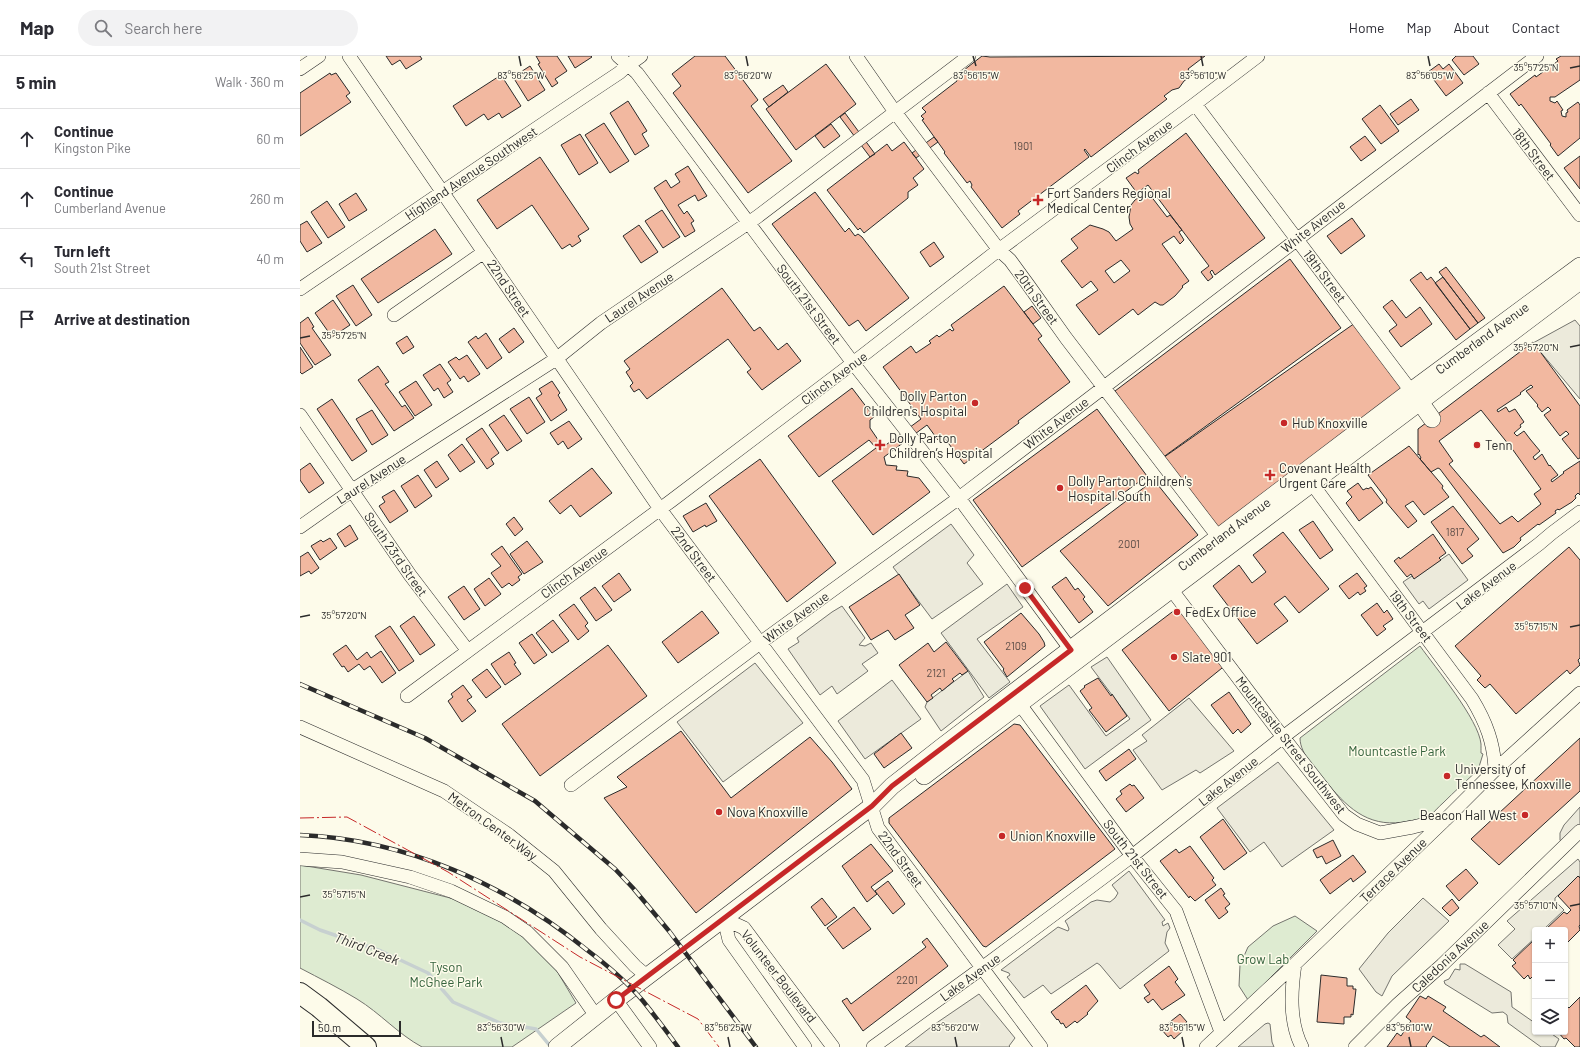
<!DOCTYPE html>
<html lang="en">
<head>
<meta charset="utf-8">
<style>
  :root { --surface:#fff; --page:#f2f2f3; --text:#2b2b33; --muted:#7c7c81; --line:#e1e1e2 }
  body { margin:0; font-family:Barlow,sans-serif; background:var(--page); color:var(--text) }
  .controls { position:absolute; right:12px; bottom:12px; display:grid; overflow:hidden; border-radius:4px; box-shadow:0 1px 3px #0004 }
  .controls button { width:36px; height:36px; display:grid; place-items:center; padding:0; border:0; border-bottom:1px solid var(--line); background:var(--surface); color:var(--text); font:20px sans-serif }
  .scale { position:absolute; left:12px; bottom:10px; width:89px; box-sizing:border-box; padding-left:4px; border:2px solid #2b2b2b; border-top:0; font-size:11px; line-height:14px; white-space:nowrap; color:#2b2b2b; -webkit-text-stroke:3px #fdfbea; paint-order:stroke }
  .stop { position:absolute; width:12px; height:12px; margin:-9px; border:3px solid #c62828; border-radius:50%; background:#fff }
  .stop.end { background:#c62828; border-color:#fff; box-shadow:0 1px 4px #0008 }
  .list { margin:0; padding:0; list-style:none }
  h2 { display:flex; justify-content:space-between; align-items:center; height:52px; margin:0; padding:0 16px; font-size:17px }
  h2 small { font-size:13px; font-weight:400; color:var(--muted) }
  .list li { display:grid; grid-template-columns:26px 1fr auto; gap:12px; align-items:center; box-sizing:border-box; height:60px; padding:0 16px; border-top:1px solid var(--line) }
  .list b { display:block; font-size:15px; white-space:nowrap }
  .list p { margin:0; font-size:13px; white-space:nowrap; color:var(--muted) }
  .list em { font-size:13px; font-style:normal; color:var(--muted) }
  .icon { flex:none; width:22px; height:22px; fill:none; stroke:currentColor; stroke-width:2; stroke-linecap:round; stroke-linejoin:round }
  .map { position:relative; flex:none; width:1280px; height:991px; overflow:hidden }
  header { display:flex; align-items:center; gap:24px; box-sizing:border-box; height:56px; padding:0 20px; background:var(--surface); border-bottom:1px solid var(--line) }
  header strong { font-size:19px }
  nav { display:flex; gap:22px; margin-inline-start:auto; font-size:14px }
  .search { width:280px; height:36px; background:var(--page); display:flex; align-items:center; gap:10px; box-sizing:border-box; padding:0 14px; border-radius:22px; color:var(--muted); font-size:15px }
  main { display:flex }
  aside { flex:1; background:var(--surface) }
  .map>svg:first-child { display:block }
</style>
</head>
<body>
<header>
<strong>Map</strong>
<div class="search"><svg class="icon" aria-label="search" viewBox="0 0 24 24"><circle cx="10" cy="10" r="6"/><path d="M15 15l6 6"/></svg>Search here</div>
<nav><a>Home</a><a>Map</a><a>About</a><a>Contact</a></nav>
</header>
<main>
<aside>
<h2>5 min<small>Walk · 360 m</small></h2>
<ul class="list">
<li><svg class="icon" aria-label="ahead" viewBox="0 0 24 24"><path d="M12 20V5M6 11l6-6 6 6"/></svg><div><b>Continue</b><p>Kingston Pike</p></div><em>60 m</em></li>
<li><svg class="icon" aria-label="ahead" viewBox="0 0 24 24"><path d="M12 20V5M6 11l6-6 6 6"/></svg><div><b>Continue</b><p>Cumberland Avenue</p></div><em>260 m</em></li>
<li><svg class="icon" aria-label="left" viewBox="0 0 24 24"><path d="M17 20v-9H6M10 6l-5 5 5 5"/></svg><div><b>Turn left</b><p>South 21st Street</p></div><em>40 m</em></li>
<li><svg class="icon" aria-label="arrive" viewBox="0 0 24 24"><path d="M6 21V4h12l-3 4 3 4H6"/></svg><div><b>Arrive at destination</b></div></li>
</ul>
</aside>
<div class="map">
<svg width="1280" height="991" viewBox="0 0 1280 991">
  <rect width="100%" height="100%" fill="#fdfbea"/>
  <path fill="#deebd1" stroke="#74746e" d="M1120,590C1135,611 1179,664 1181,688C1181,690 1181,694 1181,697L1183,698L1178,714C1166,725 1154,736 1143,747C1138,751 1134,757 1129,760C1124,763 1115,764 1109,765C1072,773 1050,755 1028,728C1018,715 1000,699 1000,682Z
    M0,809L61,819L158,844L210,868L251,905L276,947L212,991H122C98,978 80,957 57,943C39,932 19,922 0,912Z
    M995,860L1017,875L948,944L939,930L940,909L948,891L973,870Z"/>
  <path fill="#eceadb" stroke="#74746e" d="M1275,264L1280,270V343L1233,287Z
    M651,468L674,499L667,507L683,528L632,563L593,511Z
    M1149,498L1168,524L1129,553L1123,545L1119,548L1103,526L1112,520L1114,522Z
    M707,528L723,551L677,583L710,626L689,642L641,577Z
    M542,550L565,582L559,589L565,590L571,587L578,597L562,608L568,615L537,638L532,630L520,639L488,593L499,586L497,582L532,556Z
    M807,601L851,664L785,713L740,650L769,629L806,680L830,663L791,611Z
    M455,607L503,667L423,726L377,666Z
    M668,615L684,641L641,675L625,651L627,646Z
    M592,624L621,663L565,703L538,665Z
    M889,642L934,695L900,717L896,714L862,734L833,694L847,685L842,679Z
    M978,706L1034,774L982,811L964,786L950,796L917,752Z
    M1280,751V780L1266,792L1260,784V777L1264,769Z
    M1278,803L1280,806V820L1255,842V845L1264,854L1243,874H1235V882L1212,903L1198,889L1215,873L1207,865Z
    M829,815L865,864L862,866L863,870L868,867L870,872L867,876L865,887L869,895L820,933L800,909L797,907L751,938L743,929L724,942L707,921L710,919L709,917L701,914L758,871L768,875L769,873L767,868L765,865L791,846L797,844L810,846L815,842L818,837L812,829Z
    M1123,842L1149,865L1092,920L1082,940L1076,936L1059,913L1088,877Z
    M1160,908H1165L1211,936L1212,951L1235,967V976H1249L1259,983L1255,991H1241L1208,967L1207,959L1203,956L1192,957L1145,928L1144,925L1149,923L1155,913L1160,914Z
    M679,938L715,982L709,990L710,991H605L635,968Z
    M968,967L970,968L972,986L974,991H938L965,968Z"/>
  <g fill="none" stroke-linecap="round" stroke-linejoin="round">
    <path stroke="#c7d0d0" stroke-width="3.5" d="M0,864L20,874L81,895L128,917L153,946L200,967L236,973L251,991"/>
  </g>
  <path fill="#f2b8a0" stroke="#2b2b2b" fill-rule="evenodd" d="M86,0H120L122,3L106,13L100,4L92,9Z
    M236,0H257L267,15L255,23L258,27L252,31L238,8L240,7Z
    M268,0H291L292,1L275,12Z
    M395,0H425L458,44L451,50L492,105L448,137L373,37L381,30L372,18Z
    M682,0L690,1L905,0L888,13L892,19L884,25L879,32L872,34L864,40L867,43L791,101L785,93L784,94L789,101L718,155L720,158L702,172L671,131L672,129L670,125L667,127L644,97L645,96L622,64L624,63L621,60L626,56L622,52L657,25L655,21Z
    M1156,0H1173L1179,8L1164,19L1152,4Z
    M1261,0H1280V24L1255,41H1250V45L1255,47L1257,45L1263,54L1261,55L1262,60L1266,61V57L1268,56L1267,54L1278,46L1280,49V82L1258,100L1250,89L1251,88L1221,48L1219,50L1210,38L1235,19L1236,21L1258,5L1256,3Z
    M526,8L556,48L496,94L466,53Z
    M1139,8L1143,13L1149,8L1163,27L1146,40L1128,16Z
    M230,10L245,34L228,45L213,21Z
    M30,17L31,19L36,17L50,37L46,40L51,46L0,80V37Z
    M201,19L221,50L202,62L199,57L188,64L184,58L166,70L153,50Z
    M483,29L488,36L469,51L463,43Z
    M1111,43L1119,54L1098,69L1090,58Z
    M328,45L347,75L342,78L349,90L335,99L310,57Z
    M1080,49L1099,75L1081,88L1062,63Z
    M545,57L575,98L570,101L540,61Z
    M304,67L329,105L310,117L285,79Z
    M531,68L540,80L524,92L515,80Z
    M886,77L965,182L915,219L912,214L910,216L913,221L908,225L901,216L909,210L848,129L837,137L826,122L835,116L838,118L839,116L838,114Z
    M280,78L298,107L279,119L261,89Z
    M1065,80L1076,94L1061,105L1050,91Z
    M634,81L638,86L616,102L612,97Z
    M604,86L624,113L613,122L618,129L608,136V142L564,177L560,172L558,174L527,134L587,88L592,95Z
    M1280,100V133L1264,112Z
    M240,101L289,173L278,180L281,185L272,191L270,188L262,193L232,149L197,173L177,144Z
    M388,110L407,140L398,145L395,139L378,149L384,158L387,155L394,165L391,167L395,175L385,181L354,132L366,124L371,132L380,126L375,118Z
    M847,135L867,161L870,159L882,174L879,176L884,184L880,188L874,180L862,188L889,225L882,230L883,231L875,240L863,249H860L855,246L838,259L833,253L799,279L776,249L798,234L791,225L782,232L761,205L778,192L771,183L790,169L803,173L809,176L816,185L833,173L830,168L829,161L831,149L835,144ZM821,204L830,215L814,227L805,215Z
    M515,136L545,176L549,172L555,180L558,178L562,181L609,242L566,275L558,264L549,270L472,168Z
    M56,137L67,154L49,165L39,148Z
    M27,145L45,171L28,182L11,156Z
    M362,154L380,181L363,192L345,165Z
    M1052,162L1065,180L1041,198L1027,180Z
    M7,165L22,187L7,196L0,185V169Z
    M339,169L358,196L341,207L323,180Z
    M135,173L152,198L78,247L61,223Z
    M634,186L644,201L630,211L620,196Z
    M990,203L1041,272L862,402L815,335Z
    M1146,211L1185,262L1178,267L1139,216Z
    M1121,216L1127,224L1131,221L1170,273L1156,284L1110,224Z
    M1143,221L1178,267L1170,273L1135,227Z
    M53,229L72,259L56,270L36,240Z
    M704,230L742,280L738,283L770,326L718,365L719,367L664,408L643,380L638,384L627,369L584,401L586,409L597,410L596,414L608,415L607,420L619,422L630,436L573,479L532,425L576,392L569,384L519,421L488,380L552,332L574,361L570,364V372L583,391L621,363L583,311L611,290L616,297L631,287L629,285L637,279L639,281L650,273L652,275L654,274L651,269Z
    M422,232L454,275L460,271L478,294L487,287L501,305L462,334L447,316L451,313L428,283L347,343L339,333L334,336L330,330L333,327L326,316L330,313L324,305Z
    M33,244L50,269L32,281L15,257Z
    M1092,244L1106,262L1120,251L1132,268L1101,291L1089,275L1097,269L1083,251Z
    M732,250L741,262L733,268L724,256Z
    M8,261L14,271L12,272L31,299L15,309L0,287V267Z
    M1055,267L1105,331L914,476L860,404Z
    M214,272L224,286L209,297L199,283Z
    M186,277L202,302L187,313L168,286L176,280L178,283Z
    M107,280L114,291L103,298L96,287Z
    M1233,286L1280,350V402L1278,403L1262,383L1269,378L1266,375L1260,380L1244,359L1251,354L1248,351L1242,356L1237,350L1238,349L1226,335L1233,331L1231,329L1220,337L1221,338L1197,354L1198,356L1206,351L1209,356L1215,353L1224,366L1220,369L1221,371L1214,377L1217,380L1224,375L1230,383L1240,395L1233,401L1235,404L1242,398L1249,410L1250,409L1258,419L1251,424L1252,426L1264,417L1263,416L1280,405V439L1278,437L1275,440L1276,442L1272,446L1259,454L1258,453L1255,455L1256,457L1239,469L1238,468L1220,482L1221,484L1214,491L1203,497L1140,413L1138,412L1131,416L1120,403L1121,402L1119,398L1118,399V373Z
    M0,291L13,311L2,318L0,316Z
    M167,299L180,318L168,326L164,320L160,323L148,306L156,301L159,304Z
    M140,308L151,324L147,327L153,336L144,342L138,332L134,335L123,319Z
    M78,310L89,326L85,328L102,351L105,349L114,362L94,375L58,324Z
    M116,325L132,349L115,360L99,336Z
    M252,325L260,337L258,339L267,354L251,365L236,342L242,338L239,333Z
    M229,341L245,366L227,378L210,353Z
    M32,343L67,395L52,405L17,353Z
    M797,353L847,420L722,511L673,444Z
    M72,354L88,379L72,389L56,363Z
    M1181,354L1213,394L1241,433L1234,438L1241,448L1218,466L1212,460L1200,468L1149,408L1153,405L1139,385Z
    M204,359L222,385L207,395L189,369Z
    M269,365L282,383L268,393L263,385L258,389L250,377Z
    M182,372L199,397L191,403L194,408L187,413L166,383Z
    M162,388L175,406L160,416L148,399Z
    M1109,390L1143,430L1142,432L1149,441L1124,459L1113,445L1105,450L1117,465L1108,472L1086,446L1087,444L1068,419Z
    M460,403L536,507L487,546L409,440Z
    M137,405L149,423L136,432L124,414Z
    M10,407L24,427L9,437L0,424V414Z
    M292,412L312,437L280,461L271,449L260,458L249,445Z
    M118,419L132,440L115,452L101,430Z
    M854,424L898,479L808,550L760,495Z
    M1058,427L1063,434L1067,432L1068,433L1071,431L1083,447L1059,465L1046,447L1052,441L1047,435Z
    M94,434L108,455L90,467L79,450L85,446L82,441Z
    M406,447L417,465L406,471L405,469L393,476L383,460Z
    M1153,450L1179,483L1167,493L1173,500L1162,508L1131,466Z
    M214,461L223,473L215,480L206,468Z
    M1013,465L1033,494L1020,503L999,474Z
    M50,469L58,483L45,491L37,478Z
    M983,476L1029,533L999,557L985,540L974,548L988,565L957,588L913,530L939,509L952,527L966,516L953,499Z
    M1133,478L1146,497L1139,502L1141,504L1114,523L1111,518L1107,521L1094,505L1099,501L1100,503Z
    M30,482L37,492L20,504L11,490L21,484L23,486Z
    M227,485L243,506L224,518L210,498Z
    M202,490L222,518L218,521L220,524L212,530L209,527L202,532L191,517L201,510L191,498Z
    M1269,491L1280,504V602L1278,604L1280,609L1270,618L1267,614L1216,658L1190,628L1185,632L1177,624L1181,620L1155,590Z
    M8,496L19,512L11,518L9,515L0,520V501Z
    M319,517L331,534L314,546L302,530Z
    M1057,517L1067,530L1064,532L1066,535L1060,539L1058,536L1049,543L1039,530Z
    M599,518L620,549L605,559L614,572L595,584L588,574L571,584L549,551Z
    M766,521L775,534L778,532L785,541L783,543L793,556L779,567L752,531Z
    M189,522L201,538L185,550L174,533Z
    M164,530L180,553L164,564L148,541Z
    M295,531L312,554L296,565L280,542Z
    M1077,547L1084,557L1087,554L1093,563L1083,570L1086,573L1077,580L1061,559Z
    M274,548L288,567L285,570L289,575L278,584L259,559Z
    M880,550L927,608L869,655L822,594Z
    M402,555L419,577L378,607L362,586Z
    M721,557L739,578L744,586L745,590L707,621L703,614L704,613L684,586Z
    M114,560L135,589L120,599L100,570Z
    M253,564L269,585L252,597L236,577Z
    M90,570L114,605L99,615L75,580Z
    M232,578L247,599L234,608L219,587Z
    M646,586L668,615L662,619L660,617L652,623L654,625L642,635L640,632L631,639L633,642L627,646L599,609L628,587L634,596Z
    M46,589L57,604L67,596L71,602L81,595L96,617L82,627L70,610L64,614L59,608L48,616L44,610L42,611L33,598Z
    M308,589L347,640L240,720L202,668Z
    M209,596L216,607L214,608L221,618L205,629L191,608Z
    M187,613L201,631L186,642L172,624Z
    M798,622L811,640L812,638L827,660L806,676L789,654L792,652L780,635L785,631L784,630Z
    M163,629L172,641L167,644L176,655L162,666L148,645L153,641L151,638Z
    M929,636L951,668L941,677L938,673L933,678L911,649Z
    M714,668L720,669L815,793L686,891L683,890L589,767V762Z
    M381,675L431,742L510,681L532,706L552,733L396,857L304,742L327,731L317,721Z
    M601,677L612,692L584,712L574,698Z
    M1280,682V735L1199,809L1171,783Z
    M829,693L836,703L806,725L799,715Z
    M830,728L832,730L834,729L844,742L826,756L816,743L822,738L820,735Z
    M923,763L947,797L924,814L900,781Z
    M1033,784L1041,800L1026,808L1022,800L1017,802L1013,794Z
    M571,788L593,815L571,831L577,838L567,846L542,810Z
    M890,790L914,822L912,824L916,829L895,845L890,840L889,842L860,805L876,793L879,797Z
    M1053,799L1066,816L1053,826L1051,822L1030,838L1020,824Z
    M1166,813L1178,827L1159,845L1146,830Z
    M1278,820L1280,822V869L1279,870L1280,874L1265,889V874H1245L1264,856L1267,858L1271,854L1258,840Z
    M588,825L605,848L593,858L575,835Z
    M921,832L925,838L923,839L930,848L925,852L928,856L919,863L905,844Z
    M522,842L537,861L525,870L511,851Z
    M1152,843L1159,852L1150,860L1142,852Z
    M554,851L571,873L543,893L527,872Z
    M627,882L648,910L563,975L542,945L547,942L551,948L626,891L622,886Z
    M1235,883V918L1230,923L1228,919L1224,923L1212,910L1216,907L1213,904Z
    M869,910L878,923L875,926L885,939L862,954L853,943L848,947L844,942L850,938L844,929Z
    M1021,919L1047,922V930H1053V933H1056L1053,959L1051,958V961H1044V968L1017,966Z
    M786,929L798,945L787,957L788,958L777,967L775,965L766,972L763,967L761,968L758,963L757,964L751,956Z
    M1120,940L1126,943L1128,940L1146,951L1143,955L1181,981L1184,979L1200,991H1150L1133,980L1126,990L1127,991H1087L1097,977L1101,980L1111,965L1106,961Z
    M1280,941V991H1275L1266,982L1264,983L1258,976H1265V948L1269,952Z
    M880,958L887,966L881,971L884,974L874,983L871,979L868,981L861,973Z"/>
  <g fill="none" stroke-linecap="round" stroke-linejoin="round">
    <g stroke="#2b2b2b" stroke-width="14">
      <path id="minor" d="M49,0L360,453L563,724L578,772L741,991
        M318,0L337,17L553,307L659,442L771,594
        M556,0L595,56L699,194L710,204L729,230L766,282L919,482
        M0,13L19,0
        M1188,37L1280,159
        M895,48L1111,335
        M0,233C106,161 212,88 319,17L327,10L341,0
        M94,259L184,196
        M0,359L110,519L168,595
        M1007,421L1172,643C1186,666 1194,687 1195,714
        M0,471L51,435L256,303L301,267L457,161L669,0
        M871,533L976,672L1044,759L1057,768L1080,777L1113,771L1146,763
        M107,640L371,445L553,307L692,199L895,48L958,0
        M719,647L832,800L876,855L921,976
        M0,671L144,735L209,779L254,815L301,873L335,910L348,921
        M271,729L460,587L659,442L1237,0
        M0,803L42,806L110,821L151,835L205,861L227,876L262,911L296,960
        M424,863L444,872L533,991
        M424,863L429,884L505,991
        M995,908C991,935 989,966 1002,991
        M316,944L350,991
        M573,991L682,912L832,800L983,681L1239,488L1252,477L1280,456
        M906,991L995,908L1147,762L1195,714L1280,637
        M1055,991L1098,948L1142,909L1280,775"/>
    </g>
    <g stroke="#2b2b2b" stroke-width="18">
      <path id="major" d="M1113,336L1132,363L1125,353
        M624,720L1280,225
        M257,991L316,944L572,750L592,730L643,690L1111,335L1280,210"/>
    </g>
    <g stroke="#2b2b2b" stroke-width="22">
      <path id="highway" d="M0,937L19,951L66,991"/>
    </g>
    <use href="#minor" stroke="#fdfbea" stroke-width="13"/>
    <use href="#major" stroke="#fdfbea" stroke-width="17"/>
    <use href="#highway" stroke="#fdfbea" stroke-width="20"/>
    <g stroke="#2b2b2b" stroke-width="4.5">
      <path id="rail" d="M0,628L125,682L235,745L315,813L333,832L369,875L456,991
        M0,779C105,783 207,829 287,894C307,909 327,926 343,945C355,960 367,976 378,991"/>
    </g>
    <use href="#rail" stroke="#fdfbea" stroke-width="3" stroke-dasharray="9" stroke-linecap="butt"/>
    <path stroke="#c62828" stroke-width="1" stroke-dasharray="14 3 2 3" stroke-linecap="butt" d="M0,762L47,761L148,816L280,901L398,963L419,991"/>
  </g>
  <g fill="none" stroke-linecap="round" stroke-linejoin="round">
    <path stroke="#c62828" stroke-width="5" d="M316,944L572,750L592,730L771,594L725,532"/>
  </g>
  <path fill="none" stroke="#2b2b2b" stroke-width="1.5" d="M219,0L221,10M446,0L448,10M673,0L676,10M901,0L903,10M1128,0L1130,10M1270,12L1280,10M0,282L10,280M1270,291L1280,289M0,561L10,559M1270,571L1280,569M0,841L10,839M1270,850L1280,848M201,981L203,991M428,981L430,991M655,981L657,991M882,981L884,991M1109,981L1111,991"/>
  <g fill="#c62828" stroke="#fdfbea" stroke-width="1.5">
    <path d="M736 138h4v4h4v4h-4v4h-4v-4h-4v-4h4z"/>
    <circle cx="675" cy="347" r="4"/>
    <circle cx="984" cy="367" r="4"/>
    <path d="M578 383h4v4h4v4h-4v4h-4v-4h-4v-4h4z"/>
    <circle cx="1177" cy="389" r="4"/>
    <path d="M968 413h4v4h4v4h-4v4h-4v-4h-4v-4h4z"/>
    <circle cx="760" cy="432" r="4"/>
    <circle cx="877" cy="556" r="4"/>
    <circle cx="874" cy="601" r="4"/>
    <circle cx="1147" cy="720" r="4"/>
    <circle cx="419" cy="756" r="4"/>
    <circle cx="1225" cy="759" r="4"/>
    <circle cx="702" cy="780" r="4"/>
  </g>
  <g text-anchor="middle" dominant-baseline="central" stroke-width="3" stroke-linejoin="round" paint-order="stroke">
    <g font-size="11" fill="#5d4e48">
      <text x="723" y="89">1901</text>
      <text x="1155" y="475">1817</text>
      <text x="829" y="487">2001</text>
      <text x="716" y="589">2109</text>
      <text x="636" y="616">2121</text>
      <text x="607" y="923">2201</text>
    </g>
    <g font-size="13" fill="#2b2b2b" stroke="#fdfbea">
      <text transform="translate(839 90) rotate(-37)">Clinch Avenue</text>
      <text transform="translate(1234 98) rotate(53)">18th Street</text>
      <text transform="translate(171 117) rotate(-34)">Highland Avenue Southwest</text>
      <text transform="translate(1013 170) rotate(-38)">White Avenue</text>
      <text transform="translate(1025 220) rotate(53)">19th Street</text>
      <text transform="translate(209 232) rotate(56)">22nd Street</text>
      <text transform="translate(339 241) rotate(-34)">Laurel Avenue</text>
      <text transform="translate(737 241) rotate(54)">20th Street</text>
      <text transform="translate(509 248) rotate(53)">South 21st Street</text>
      <text transform="translate(1182 282) rotate(-36)">Cumberland Avenue</text>
      <text transform="translate(534 322) rotate(-37)">Clinch Avenue</text>
      <text transform="translate(756 367) rotate(-37)">White Avenue</text>
      <text transform="translate(71 423) rotate(-33)">Laurel Avenue</text>
      <text transform="translate(924 478) rotate(-37)">Cumberland Avenue</text>
      <text transform="translate(96 498) rotate(55)">South 23rd Street</text>
      <text transform="translate(394 498) rotate(53)">22nd Street</text>
      <text transform="translate(274 516) rotate(-36)">Clinch Avenue</text>
      <text transform="translate(1186 529) rotate(-37)">Lake Avenue</text>
      <text transform="translate(1111 560) rotate(53)">19th Street</text>
      <text transform="translate(496 561) rotate(-36)">White Avenue</text>
      <text transform="translate(991 689) rotate(52)">Mountcastle Street Southwest</text>
      <text transform="translate(928 725) rotate(-38)">Lake Avenue</text>
      <text transform="translate(193 770) rotate(36)">Metron Center Way</text>
      <text transform="translate(601 803) rotate(54)">22nd Street</text>
      <text transform="translate(836 803) rotate(52)">South 21st Street</text>
      <text transform="translate(1093 814) rotate(-44)">Terrace Avenue</text>
      <text transform="translate(1150 900) rotate(-43)">Caledonia Avenue</text>
      <text transform="translate(479 920) rotate(52)">Volunteer Boulevard</text>
      <text transform="translate(670 921) rotate(-36)">Lake Avenue</text>
    </g>
    <g font-size="13" fill="#2b2b2b" stroke="#fdfbea" text-anchor="start">
      <text x="747" y="137">Fort Sanders Regional<tspan x="747" dy="15">Medical Center</tspan></text>
      <text x="667" y="340" text-anchor="end">Dolly Parton<tspan x="667" dy="15">Children's Hospital</tspan></text>
      <text x="992" y="367">Hub Knoxville</text>
      <text x="589" y="382">Dolly Parton<tspan x="589" dy="15">Children’s Hospital</tspan></text>
      <text x="1185" y="389">Tenn</text>
      <text x="979" y="412">Covenant Health<tspan x="979" dy="15">Urgent Care</tspan></text>
      <text x="768" y="425">Dolly Parton Children's<tspan x="768" dy="15">Hospital South</tspan></text>
      <text x="885" y="556">FedEx Office</text>
      <text x="882" y="601">Slate 901</text>
      <text x="1155" y="713">University of<tspan x="1155" dy="15">Tennessee, Knoxville</tspan></text>
      <text x="427" y="756">Nova Knoxville</text>
      <text x="1217" y="759" text-anchor="end">Beacon Hall West</text>
      <text x="710" y="780">Union Knoxville</text>
    </g>
    <g font-size="13" fill="#34623c" stroke="#fdfbea">
      <text x="1097" y="695">Mountcastle Park</text>
      <text x="963" y="903">Grow Lab</text>
      <text x="146" y="911">Tyson<tspan x="146" dy="15">McGhee Park</tspan></text>
    </g>
    <g font-size="14" font-style="italic" fill="#2b2b2b" stroke="#fdfbea">
      <text transform="translate(67 892) rotate(21)">Third Creek</text>
    </g>
  </g>
  <g font-size="10" text-anchor="middle" fill="#2b2b2b" stroke="#fdfbea" stroke-width="3" stroke-linejoin="round" paint-order="stroke">
    <text x="1236" y="15">35°57'25"N</text>
    <text x="221" y="23">83°56'25"W</text>
    <text x="448" y="23">83°56'20"W</text>
    <text x="676" y="23">83°56'15"W</text>
    <text x="903" y="23">83°56'10"W</text>
    <text x="1130" y="23">83°56'05"W</text>
    <text x="44" y="283">35°57'25"N</text>
    <text x="1236" y="295">35°57'20"N</text>
    <text x="44" y="563">35°57'20"N</text>
    <text x="1236" y="574">35°57'15"N</text>
    <text x="44" y="842">35°57'15"N</text>
    <text x="1236" y="853">35°57'10"N</text>
    <text x="201" y="975">83°56'30"W</text>
    <text x="428" y="975">83°56'25"W</text>
    <text x="655" y="975">83°56'20"W</text>
    <text x="882" y="975">83°56'15"W</text>
    <text x="1109" y="975">83°56'10"W</text>
  </g>
</svg>
<div class="controls">
<button>+</button>
<button>−</button>
<button><svg class="icon" aria-label="layers" viewBox="0 0 24 24"><path d="M12 4l9 5-9 5-9-5zM3 14l9 5 9-5"/></svg></button>
</div>
<div class="scale">50 m</div>
<div class="stop" style="left:316px;top:944px"></div>
<div class="stop end" style="left:725px;top:532px"></div>
</div>
</main>
</body>
</html>
